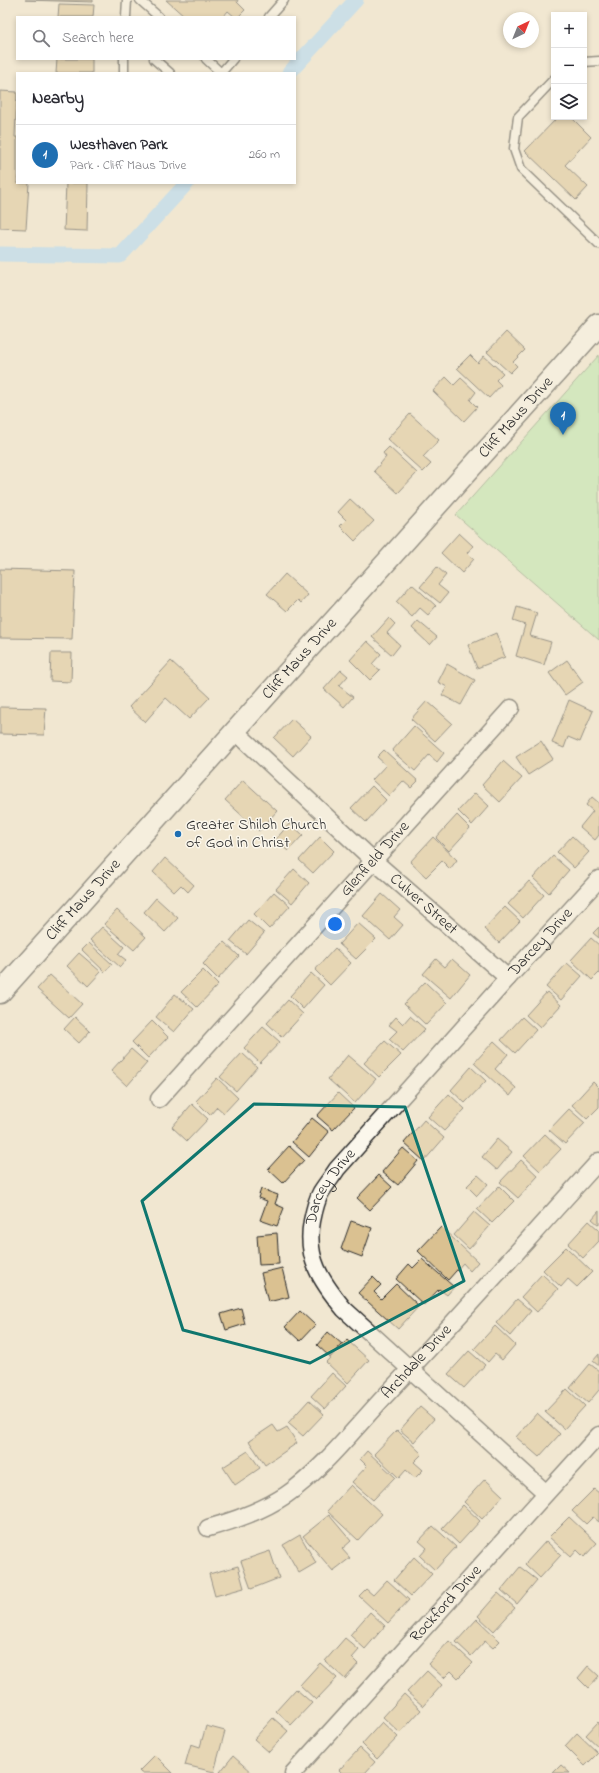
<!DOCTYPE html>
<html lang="en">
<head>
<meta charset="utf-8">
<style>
  :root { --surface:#fff; --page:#f2f2f3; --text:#2b2b33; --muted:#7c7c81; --line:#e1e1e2; --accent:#1f6fb2 }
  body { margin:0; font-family:"Indie Flower",sans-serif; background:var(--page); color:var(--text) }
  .controls { position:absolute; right:12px; top:12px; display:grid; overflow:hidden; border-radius:0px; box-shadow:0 2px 6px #0003 }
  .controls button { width:36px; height:36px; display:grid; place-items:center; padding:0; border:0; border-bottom:1px solid var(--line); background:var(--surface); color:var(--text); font:20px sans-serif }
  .compass { position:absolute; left:503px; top:12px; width:36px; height:36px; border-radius:50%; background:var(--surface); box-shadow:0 2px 6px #0003; rotate:43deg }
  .you { position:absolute; left:335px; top:924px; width:14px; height:14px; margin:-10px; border:3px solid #fff; border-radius:50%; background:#1a73e8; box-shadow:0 0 0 6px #1a73e833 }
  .badge { display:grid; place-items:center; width:26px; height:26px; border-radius:50%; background:var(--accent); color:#fff; font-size:13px; font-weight:700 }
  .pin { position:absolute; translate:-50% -33px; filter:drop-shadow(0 1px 2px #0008) }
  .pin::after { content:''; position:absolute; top:21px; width:14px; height:12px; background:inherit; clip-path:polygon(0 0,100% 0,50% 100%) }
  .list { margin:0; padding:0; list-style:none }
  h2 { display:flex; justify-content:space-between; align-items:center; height:52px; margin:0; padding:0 16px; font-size:17px }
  h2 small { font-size:13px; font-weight:400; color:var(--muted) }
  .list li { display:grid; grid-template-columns:26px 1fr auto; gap:12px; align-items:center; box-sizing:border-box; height:60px; padding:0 16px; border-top:1px solid var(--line) }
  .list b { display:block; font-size:15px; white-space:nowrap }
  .list p { margin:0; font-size:13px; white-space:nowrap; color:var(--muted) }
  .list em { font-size:13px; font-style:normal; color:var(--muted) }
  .icon { flex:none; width:22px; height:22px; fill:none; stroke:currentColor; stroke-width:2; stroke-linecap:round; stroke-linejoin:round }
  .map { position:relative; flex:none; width:599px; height:1773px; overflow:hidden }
  .search { position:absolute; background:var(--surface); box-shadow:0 2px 6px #0003; left:16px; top:16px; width:280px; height:44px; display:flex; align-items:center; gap:10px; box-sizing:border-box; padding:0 14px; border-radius:0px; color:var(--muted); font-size:15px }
  .panel { position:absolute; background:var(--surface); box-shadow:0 2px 6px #0003; left:16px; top:72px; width:280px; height:112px; border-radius:0px }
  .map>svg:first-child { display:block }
</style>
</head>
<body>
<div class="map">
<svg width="599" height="1773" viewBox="0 0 599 1773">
  <rect width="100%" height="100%" fill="#f1e7d1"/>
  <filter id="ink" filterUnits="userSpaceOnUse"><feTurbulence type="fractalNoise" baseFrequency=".025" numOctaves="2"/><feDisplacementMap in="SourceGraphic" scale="8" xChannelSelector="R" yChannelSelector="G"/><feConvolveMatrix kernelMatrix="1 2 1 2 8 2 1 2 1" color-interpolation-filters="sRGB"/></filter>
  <g filter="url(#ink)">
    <path fill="#b2e6a7" stroke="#6e8869" d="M599,355V640L456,515Z"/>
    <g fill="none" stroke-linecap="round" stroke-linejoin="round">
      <path stroke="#a0d5fe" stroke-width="15" d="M289,73L356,0
        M0,254L120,256L187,183"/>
    </g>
    <path fill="#dac191" stroke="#2b2b2b" d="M25,0H93V2Z
      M166,0H238L237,2L245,10L238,17H235L228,11L223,17H185Z
      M59,4L94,5L93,17H58Z
      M57,59H92V73H56Z
      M0,91L17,92L15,137H17V183H29L26,229L0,228Z
      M558,117H571L591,137L565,165L588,187L576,200L525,151Z
      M66,183H88L87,231L64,230Z
      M506,332L525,350L513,362L517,366L510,373L487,352Z
      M470,355L478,363L484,356L503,373L496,380L501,385L489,398L457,368Z
      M446,377L454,385L461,378L476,392L470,400L477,407L464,421L433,391Z
      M410,414L439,440L423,457L431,464L423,472L387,439Z
      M389,447L417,473L398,493L374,471L386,457L383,453Z
      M350,499L374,521L355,541L340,526L346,520L338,512Z
      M459,533L473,546L467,553L474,559L462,573L441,553Z
      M437,567L446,575L438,585L448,593L440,603L420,587Z
      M0,569L75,571L72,639L0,638Z
      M285,574L308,595L301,603L298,600L287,611L267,594Z
      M412,584L436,606L428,615L420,608L412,617L396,602Z
      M517,607L537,613L530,636L551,642L544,665L516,656L525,625L513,621Z
      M389,618L395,624L387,633L400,645L392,655L372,637Z
      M418,621L437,637L430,645L412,628Z
      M496,633L505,657L477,668L468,645Z
      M367,641L381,654L372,664L380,670L370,680L350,660Z
      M51,653H72L71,682L50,681Z
      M567,660L583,682L565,695L549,673Z
      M171,661L210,697L189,719L166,698L145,722L129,707Z
      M447,664L475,680L461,705L442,695L447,687L438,682Z
      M341,670L348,676L339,686L353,697L344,707L324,689Z
      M569,700L593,711L580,742L568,737L564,748L552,743Z
      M427,701L452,723L435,741L411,719Z
      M0,707L46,708L44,735L0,734Z
      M292,719L311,736L293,756L274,738Z
      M414,726L444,753L437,762L429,755L415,771L392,751Z
      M541,741L553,759L528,775L516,757Z
      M384,750L418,781L411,788L403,781L389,796L372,780L386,765L377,757Z
      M503,761L522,778L500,802L482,785Z
      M243,780L277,811L259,831L225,800Z
      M372,786L386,800L366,822L351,808Z
      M475,793L489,806L472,825L458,811Z
      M592,797L599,803V835L595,840L580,827L593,811L586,805Z
      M457,815L470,828L449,851L436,838Z
      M290,823L303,835L288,851L275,840Z
      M572,836L589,852L574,868L557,852Z
      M320,837L334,851L313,873L299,860Z
      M433,837L457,860L450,869L442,861L426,877L410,862Z
      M553,856L569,870L549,893L533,878Z
      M165,858L194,885L188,892L181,885L174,892L153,872Z
      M294,869L309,883L292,903L276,889Z
      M529,881L544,895L523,918L508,904Z
      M274,892L290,906L269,929L254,914Z
      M382,894L400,910L394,917L403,925L390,940L363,916Z
      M156,898L178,918L165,932L144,912Z
      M505,907L520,921L499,943L484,929Z
      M117,910L146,937L134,950L104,924Z
      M248,920L264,933L246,954L230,941Z
      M358,923L376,939L356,959L339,944Z
      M102,927L124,947L118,954L126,960L120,967L90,940Z
      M599,927V938L593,933Z
      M591,938L599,945V973L592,980L571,960Z
      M224,942L239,956L218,979L203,964Z
      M89,943L112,964L105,972L82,950Z
      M335,948L351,963L330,985L315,970Z
      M79,953L101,972L88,986L67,966Z
      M436,959L445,967L452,959L470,975L451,998L423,974Z
      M567,963L582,976L561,1000L546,987Z
      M203,970L218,985L197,1007L181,992Z
      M311,973L324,985L303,1009L290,996Z
      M50,975L82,1004L69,1018L37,989Z
      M425,982L447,1003L426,1025L404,1004Z
      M547,992L561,1005L540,1028L526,1015Z
      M175,994L194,1009L174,1032L156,1017Z
      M288,1000L303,1014L282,1037L267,1023Z
      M410,1016L425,1029L403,1052L389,1039L397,1031L389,1025L396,1017L403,1024Z
      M75,1017L90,1031L79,1043L64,1029Z
      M522,1017L536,1030L515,1053L501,1040Z
      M152,1021L168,1037L148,1058L132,1042Z
      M263,1027L280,1042L260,1063L244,1048Z
      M385,1041L401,1055L379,1077L364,1063Z
      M494,1041L508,1054L495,1069L516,1088L510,1096L474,1063Z
      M131,1049L147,1063L127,1086L111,1071Z
      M242,1053L257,1067L236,1091L220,1077Z
      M348,1055L376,1079L355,1103L328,1079Z
      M471,1067L486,1081L465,1103L451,1090Z
      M217,1078L238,1098L224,1113L217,1107L210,1115L196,1101Z
      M593,1082L599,1088V1107L587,1119L572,1105Z
      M338,1093L354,1108L333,1130L317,1116Z
      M449,1094L465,1109L444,1131L428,1117Z
      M192,1104L208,1119L187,1141L172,1127Z
      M569,1109L585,1123L565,1144L549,1130Z
      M312,1118L329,1132L309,1157L292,1142Z
      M424,1120L444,1138L424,1161L404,1143Z
      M545,1134L561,1149L540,1171L524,1156Z
      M497,1139L512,1152L497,1170L482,1157Z
      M289,1146L304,1160L283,1183L268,1169Z
      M403,1148L418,1161L398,1185L382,1172Z
      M521,1160L538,1176L518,1198L500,1182Z
      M379,1175L392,1187L370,1210L357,1198Z
      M478,1175L488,1184L477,1196L467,1186Z
      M499,1186L514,1201L492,1223L477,1209Z
      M261,1189L278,1195L275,1204L284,1208L277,1226L260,1220L267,1201L258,1198Z
      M599,1211V1225L592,1219Z
      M474,1212L490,1226L469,1249L454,1235Z
      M351,1221L372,1228L362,1257L341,1249Z
      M589,1221L599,1230V1241L583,1258L568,1244Z
      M441,1227L478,1262L470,1271L463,1263L448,1280L418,1251Z
      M277,1233L279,1264L259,1265L257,1235Z
      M566,1247L592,1272L577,1287L568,1279L561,1287L543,1270Z
      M422,1259L454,1287L447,1295L439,1289L424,1305L396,1279L409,1264L413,1268Z
      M282,1268L289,1297L268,1302L261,1273Z
      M542,1274L558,1289L537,1312L521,1297Z
      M373,1277L381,1285L374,1292L381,1299L396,1284L419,1306L398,1329L358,1293Z
      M517,1299L531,1311L510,1336L496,1323Z
      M241,1308L245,1324L226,1330L221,1314Z
      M300,1311L315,1325L300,1341L285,1327Z
      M495,1326L515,1345L502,1360L495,1354L488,1362L474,1349Z
      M328,1332L342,1344L330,1357L317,1345Z
      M347,1340L369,1360L348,1383L326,1362Z
      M469,1351L485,1365L464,1388L448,1374Z
      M599,1354V1366L593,1361Z
      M590,1364L599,1371V1390L588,1403L570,1388Z
      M332,1373L346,1386L325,1409L311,1396Z
      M567,1389L585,1406L564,1429L545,1412Z
      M309,1400L324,1414L303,1436L288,1423Z
      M420,1407L434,1419L414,1442L400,1430Z
      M537,1413L560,1434L539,1457L516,1437Z
      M273,1425L278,1432L287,1427L297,1443L265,1465L249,1441Z
      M397,1430L422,1454L414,1462L423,1470L415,1478L406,1470L399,1478L374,1454Z
      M248,1451L260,1468L235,1485L223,1467Z
      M367,1451L395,1477L373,1500L352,1482L367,1466L360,1459Z
      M485,1479L503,1496L482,1519L464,1502Z
      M351,1485L382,1514L358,1540L327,1511Z
      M594,1489L599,1493V1522L593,1517L586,1524L572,1511Z
      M463,1505L480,1521L459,1544L442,1528Z
      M329,1515L351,1541L342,1549L350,1558L333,1571L303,1536Z
      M569,1517L597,1543L584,1557L577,1550L571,1557L549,1537Z
      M433,1526L456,1547L435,1570L420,1556L427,1548L419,1541Z
      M300,1535L316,1563L299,1573L283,1545Z
      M546,1541L561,1555L540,1578L525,1564Z
      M270,1551L279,1578L251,1589L241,1561Z
      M414,1557L432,1574L411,1596L394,1580Z
      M238,1566L244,1588L215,1596L209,1574Z
      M520,1567L537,1580L517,1604L501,1590Z
      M387,1580L409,1600L388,1623L359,1596L366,1589L373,1595Z
      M498,1593L515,1608L494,1631L478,1616Z
      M370,1612L385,1626L365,1649L350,1635Z
      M477,1619L500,1641L493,1648L485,1641L471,1656L456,1642Z
      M345,1638L359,1650L352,1658L358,1664L345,1679L325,1661Z
      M449,1641L473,1663L458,1678L451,1671L444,1678L428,1664Z
      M320,1663L337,1678L316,1700L300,1685Z
      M588,1666L599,1676L588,1688L578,1678Z
      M427,1671L442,1685L423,1706L407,1692Z
      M296,1689L312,1703L291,1725L276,1711Z
      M404,1694L421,1710L400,1733L383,1717Z
      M273,1718L288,1731L269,1752L254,1739Z
      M382,1722L398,1737L377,1759L362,1744Z
      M598,1722L599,1723V1747L586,1735Z
      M206,1726L225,1731L214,1772L185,1765L191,1744L200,1747Z
      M577,1733L598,1753L585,1766L565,1746Z
      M360,1748L375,1762L365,1773H342L339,1770Z
      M155,1755L173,1773H141L139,1771Z
      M233,1756L252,1773H221L220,1772Z
      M561,1765L570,1773H553Z"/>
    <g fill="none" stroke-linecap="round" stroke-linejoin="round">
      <g stroke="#2b2b2b" stroke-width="11">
        <path id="service" d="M140,0L159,17
          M126,17L127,0
          M269,17L284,0
          M154,59L170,73
          M206,59L221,73
          M584,62L599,61
          M124,73V59
          M221,73L233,59
          M554,79L518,117L514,149L521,169L599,244"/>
      </g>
      <g stroke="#2b2b2b" stroke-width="19">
        <g id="minor">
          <path id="s1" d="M235,731L374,861L508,978"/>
          <path id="s2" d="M159,1099L511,708"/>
          <path id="s3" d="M546,1493L344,1309C321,1281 305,1258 312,1221C314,1211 316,1201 321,1192C326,1184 332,1177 337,1169L508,978L599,879"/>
          <path id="s4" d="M208,1528C236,1520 262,1511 286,1495C320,1472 355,1428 384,1397C457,1320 527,1240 599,1161"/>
          <path id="s5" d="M293,1773L599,1435"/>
        </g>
      </g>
      <g stroke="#2b2b2b" stroke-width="23">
        <g id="tertiary">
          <path id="s6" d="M0,993L599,325"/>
        </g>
      </g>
      <use href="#service" stroke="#fbf7ec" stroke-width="8"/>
      <use href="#minor" stroke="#fbf7ec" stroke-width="16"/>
      <use href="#tertiary" stroke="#fbf7ec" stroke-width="20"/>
    </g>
  </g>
  <path d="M0 0H599V1773H0ZM254,1104L405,1107L464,1281L310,1363L183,1330L142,1201Z" fill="#f1e7d1" fill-opacity=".55" fill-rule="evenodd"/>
  <path fill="none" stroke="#0f766e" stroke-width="3" stroke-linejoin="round" d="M254,1104L405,1107L464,1281L310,1363L183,1330L142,1201Z"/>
  <circle fill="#1f6fb2" stroke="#fbf7ec" stroke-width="1.5" cx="178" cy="834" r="4"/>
  <g text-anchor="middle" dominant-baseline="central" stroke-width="3" stroke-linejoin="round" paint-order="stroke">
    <g font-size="16" fill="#2b2b2b" stroke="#fbf7ec">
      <text stroke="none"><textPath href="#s6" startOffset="773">Cliff Maus Drive</textPath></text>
      <text stroke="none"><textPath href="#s6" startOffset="449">Cliff Maus Drive</textPath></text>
      <text stroke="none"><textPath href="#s2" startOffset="323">Glenfield Drive</textPath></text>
      <text stroke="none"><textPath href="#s6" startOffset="125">Cliff Maus Drive</textPath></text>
      <text stroke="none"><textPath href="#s1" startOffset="256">Culver Street</textPath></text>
      <text stroke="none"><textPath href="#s3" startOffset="734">Darcey Drive</textPath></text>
      <text stroke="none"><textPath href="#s3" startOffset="410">Darcey Drive</textPath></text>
      <text stroke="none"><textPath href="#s4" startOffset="272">Archdale Drive</textPath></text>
      <text stroke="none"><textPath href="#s5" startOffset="228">Rockford Drive</textPath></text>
    </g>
    <g font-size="16" fill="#2b2b2b" stroke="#fbf7ec" text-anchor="start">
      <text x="186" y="825">Greater Shiloh Church<tspan x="186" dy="18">of God in Christ</tspan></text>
    </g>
  </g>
</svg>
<div class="controls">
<button>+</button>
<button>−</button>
<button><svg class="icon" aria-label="layers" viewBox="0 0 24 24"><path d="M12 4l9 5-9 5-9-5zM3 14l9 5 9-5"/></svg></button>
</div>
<svg class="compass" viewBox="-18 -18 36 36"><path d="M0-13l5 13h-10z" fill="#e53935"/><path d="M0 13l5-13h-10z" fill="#7c7c81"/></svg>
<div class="you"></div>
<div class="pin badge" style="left:563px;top:435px">1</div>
<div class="search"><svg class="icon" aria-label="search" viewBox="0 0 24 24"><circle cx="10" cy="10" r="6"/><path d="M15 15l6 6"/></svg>Search here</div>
<section class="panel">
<h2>Nearby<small></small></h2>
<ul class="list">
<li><span class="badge">1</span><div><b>Westhaven Park</b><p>Park · Cliff Maus Drive</p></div><em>260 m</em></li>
</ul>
</section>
</div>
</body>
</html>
